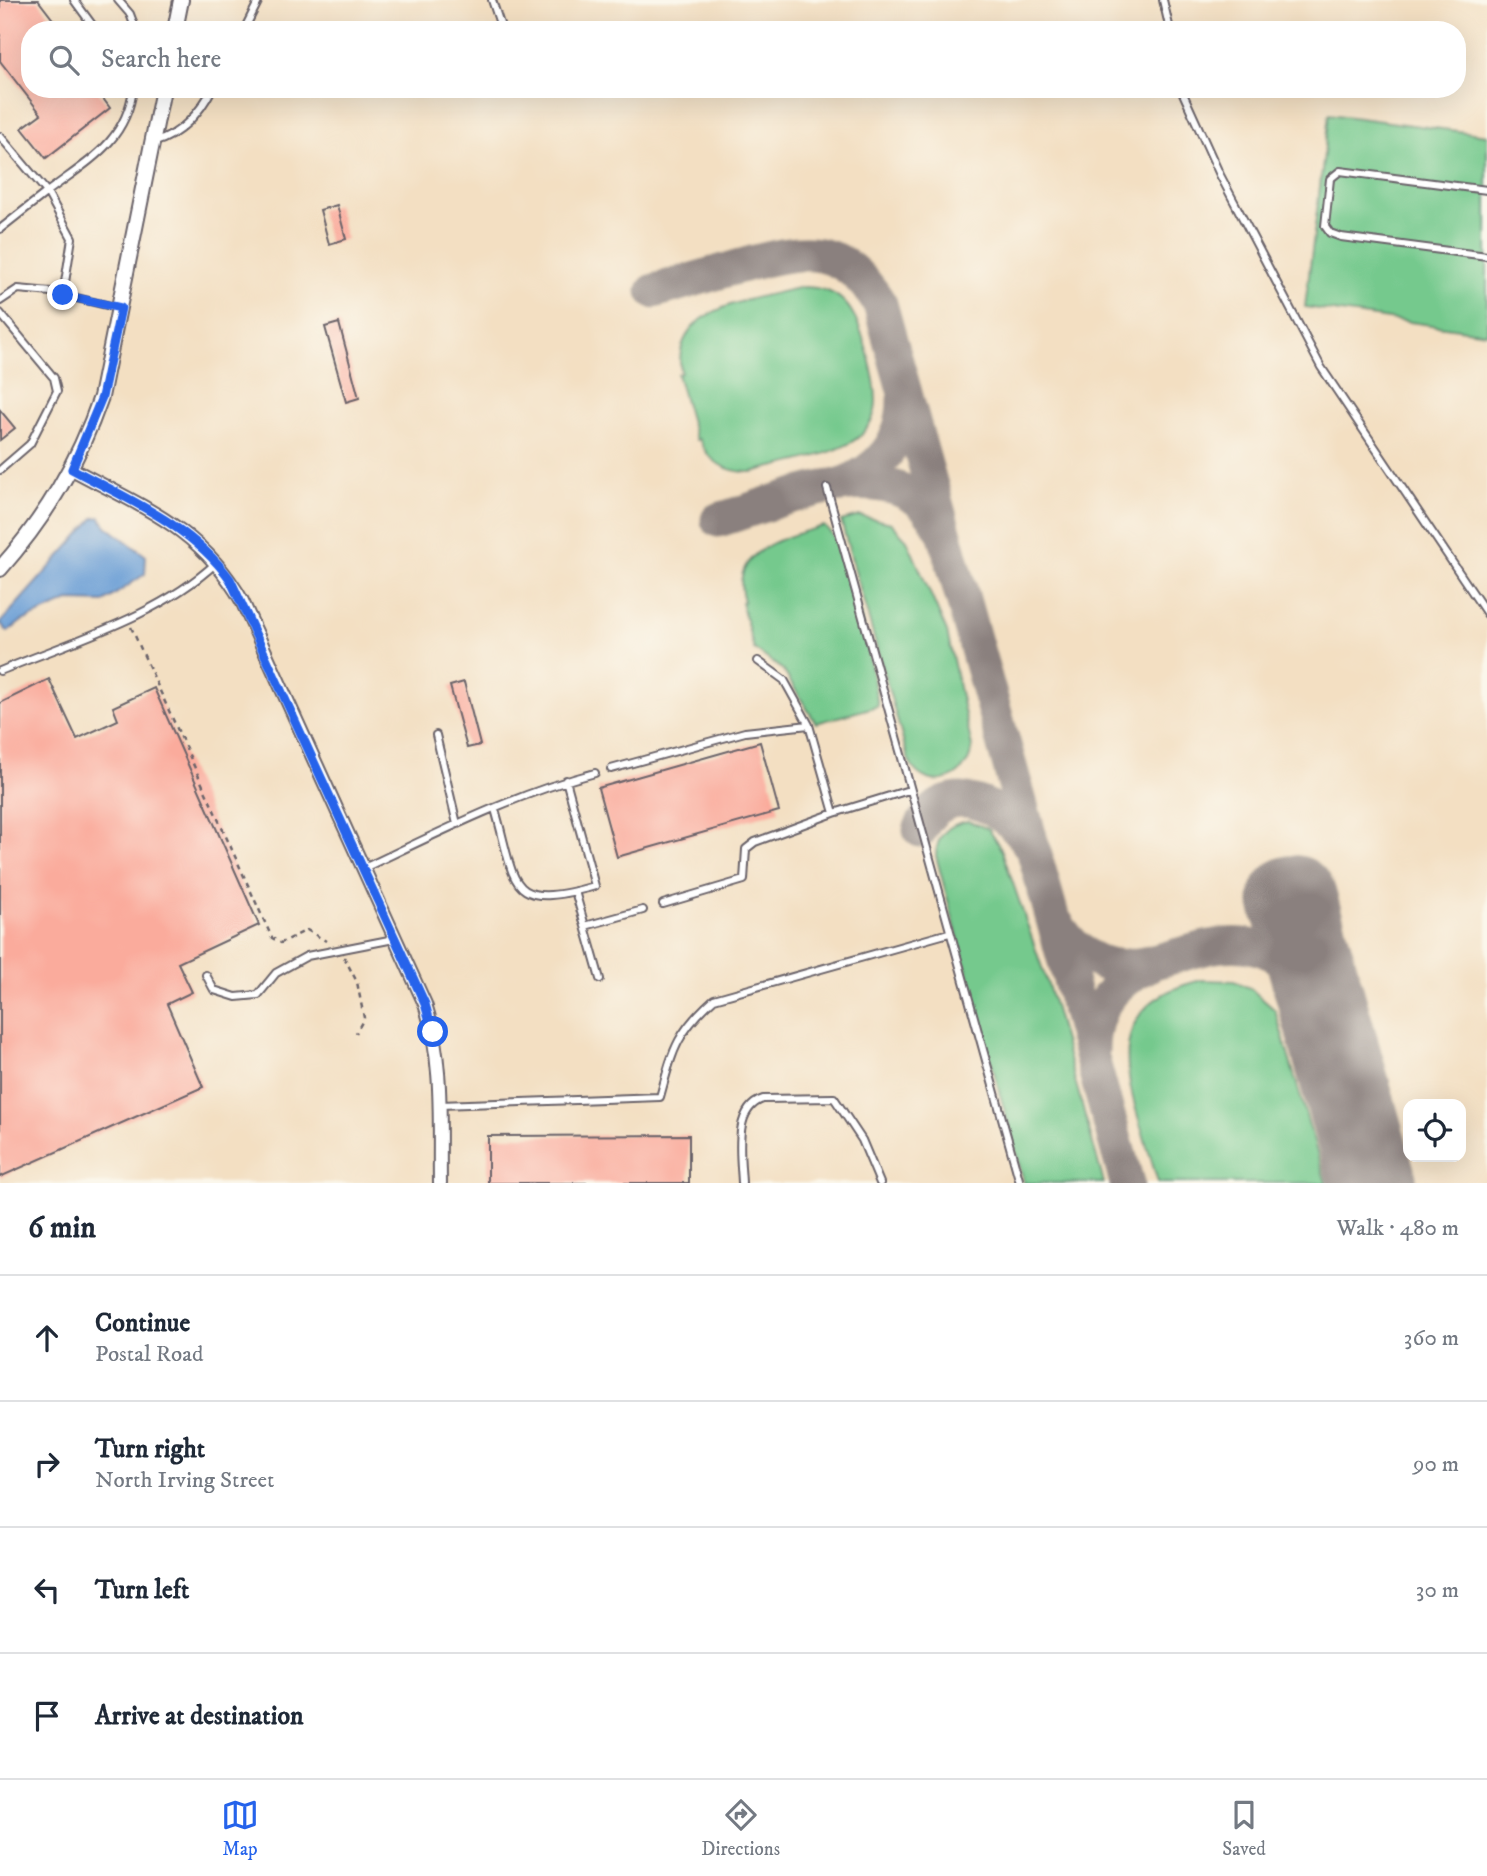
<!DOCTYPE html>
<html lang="en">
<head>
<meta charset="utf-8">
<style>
  :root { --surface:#fff; --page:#f2f2f3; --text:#1f2937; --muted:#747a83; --line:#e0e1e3; --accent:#2563eb }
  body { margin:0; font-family:"IM FELL DW Pica",serif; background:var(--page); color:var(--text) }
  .controls { position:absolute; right:21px; bottom:21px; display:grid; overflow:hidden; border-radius:14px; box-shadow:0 7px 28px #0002 }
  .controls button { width:63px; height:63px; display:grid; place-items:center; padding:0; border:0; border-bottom:2px solid var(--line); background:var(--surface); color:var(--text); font:35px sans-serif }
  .stop { position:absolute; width:21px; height:21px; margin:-16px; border:5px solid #2563eb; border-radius:50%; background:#fff }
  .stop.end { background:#2563eb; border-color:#fff; box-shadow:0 2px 7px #0008 }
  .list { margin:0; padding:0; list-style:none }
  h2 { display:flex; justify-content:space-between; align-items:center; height:91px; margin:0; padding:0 28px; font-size:30px }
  h2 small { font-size:23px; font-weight:400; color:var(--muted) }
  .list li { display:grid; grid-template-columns:46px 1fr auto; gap:21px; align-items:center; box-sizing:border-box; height:126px; padding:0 28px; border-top:2px solid var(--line) }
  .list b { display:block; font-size:26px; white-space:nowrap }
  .list p { margin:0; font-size:23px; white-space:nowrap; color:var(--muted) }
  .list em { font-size:23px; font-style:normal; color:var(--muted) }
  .icon { flex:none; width:38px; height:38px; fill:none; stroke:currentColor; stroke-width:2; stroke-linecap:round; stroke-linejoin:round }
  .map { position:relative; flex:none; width:1487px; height:1183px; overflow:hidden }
  .search { position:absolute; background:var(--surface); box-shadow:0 7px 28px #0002; left:21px; right:21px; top:21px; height:77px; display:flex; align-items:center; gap:18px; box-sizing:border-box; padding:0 24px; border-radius:28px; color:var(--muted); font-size:26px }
  .sheet { height:595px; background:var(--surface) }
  nav { display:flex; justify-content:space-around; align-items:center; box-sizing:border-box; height:98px; border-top:2px solid var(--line); background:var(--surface); font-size:19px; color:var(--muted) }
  nav a { display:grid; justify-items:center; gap:4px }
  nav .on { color:var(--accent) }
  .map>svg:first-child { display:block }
</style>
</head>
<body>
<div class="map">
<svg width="1487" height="1183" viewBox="0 0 1487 1183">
  <rect width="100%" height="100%" fill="#fbf7ec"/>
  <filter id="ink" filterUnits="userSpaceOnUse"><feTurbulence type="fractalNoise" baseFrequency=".0143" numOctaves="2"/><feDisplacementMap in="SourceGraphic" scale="14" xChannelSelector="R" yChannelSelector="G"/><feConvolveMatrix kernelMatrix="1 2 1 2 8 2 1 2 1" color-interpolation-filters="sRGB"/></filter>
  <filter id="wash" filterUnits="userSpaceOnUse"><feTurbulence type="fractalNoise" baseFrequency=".00686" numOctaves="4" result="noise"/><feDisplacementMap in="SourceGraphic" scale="28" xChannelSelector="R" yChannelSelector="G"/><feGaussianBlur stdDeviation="1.57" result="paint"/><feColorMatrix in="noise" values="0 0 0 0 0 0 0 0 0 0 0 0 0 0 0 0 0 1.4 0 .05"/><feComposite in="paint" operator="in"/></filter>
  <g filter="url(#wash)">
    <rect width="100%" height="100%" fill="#f3dfc2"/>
    <path fill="#75c98d" stroke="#4c7664" stroke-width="2" d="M1329,114L1487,135V333L1305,307Z
      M802,287C819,287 835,291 846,304C862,321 880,388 875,411C873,419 868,427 862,434C842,455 781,464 752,472C727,473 708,462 699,439L696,440L677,374L681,373C670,305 754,300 802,287Z
      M860,516L891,523L907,540L947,632L972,747C968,784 921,794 908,758L841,521Z
      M824,526C852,546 872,670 878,706L816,723L783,670L754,649L741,602L744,601C727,549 789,536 824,526Z
      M968,821L989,829L1002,851L1049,988L1104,1183H1024L936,856C936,836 948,824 968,821Z
      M1202,980L1234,981L1250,988L1275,1010L1326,1183H1158C1136,1101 1084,1007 1202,980Z"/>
    <path fill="#699dd5" stroke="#466088" stroke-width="2" d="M100,517L106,526L146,556L145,574L104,602L69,601L22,621L8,632L0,623L94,518Z"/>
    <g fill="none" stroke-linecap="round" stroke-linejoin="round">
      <path stroke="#8a807e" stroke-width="35" d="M654,291C683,283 712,274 741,266C805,248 841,242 880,304L1127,1183
        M843,484C880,470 904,441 904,400
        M718,520C784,501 898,444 941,528
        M920,830C946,774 1006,807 1029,844
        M1055,921C1113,1016 1184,929 1255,947C1281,953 1302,975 1320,993
        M1092,1051C1092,1009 1112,983 1149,965"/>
      <path stroke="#8a807e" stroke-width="88" d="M1293,899L1373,1183"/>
    </g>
    <g id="blocks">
      <path fill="#faab9c" d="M0,0H38L61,30H30V89H96L110,108L46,158L22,128L41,114L0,61Z
        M337,205L346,239L329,244L320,210Z
        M339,323L359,398L346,402L325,327Z
        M0,410L15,428L0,440Z
        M49,679L77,739L118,720L113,707L154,688L259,925L178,963L192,992L167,1004L203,1087L0,1177V703Z
        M464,682L480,745L467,748L450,686Z
        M760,742L779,811L617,857L598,788Z
        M689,1135V1183H488V1136Z"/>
    </g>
  </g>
  <g filter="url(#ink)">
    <use href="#blocks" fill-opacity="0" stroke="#6b646a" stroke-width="2"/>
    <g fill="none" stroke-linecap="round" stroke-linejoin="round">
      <g stroke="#6b646a" stroke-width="10">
        <path id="service" d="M74,0L96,30
          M118,0L130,14L136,30
          M492,0L502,30
          M1163,0L1170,30
          M244,30L259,0
          M1181,89L1220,175L1321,367L1487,614
          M0,136L47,192L0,229
          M155,142C180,135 200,113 212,89
          M1487,190L1340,171L1330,179L1325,226L1330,233L1341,237L1487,256
          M63,295L72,238L47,192C86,162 126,143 133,89
          M0,301L18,289L51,292L119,308
          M0,313L54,378L57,391L30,444L0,470
          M827,488L1020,1183
          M758,661L784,680L809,725
          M0,671C72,641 158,617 216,563
          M436,735L457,824
          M611,769L745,732L809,725L834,813L909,790
          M495,809C517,885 506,911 595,886L566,780
          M364,868C438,833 514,794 595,773
          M575,891L600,979
          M663,904L744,880L746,849L755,842L834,813
          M585,926L643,910
          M206,975L214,990L236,997L258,995L276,973L307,956L394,939
          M440,1105L660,1097C673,1050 676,1033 714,999L949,933
          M742,1183C741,1157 732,1109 763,1099L834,1098L862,1140L880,1183"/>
      </g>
      <g stroke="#6b646a" stroke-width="16">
        <path id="minor" d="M72,469C142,507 201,528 242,601L425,1004C444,1063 439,1122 440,1183"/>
      </g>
      <g stroke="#6b646a" stroke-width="18">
        <path id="tertiary" d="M175,30L181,0
          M0,569C46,517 78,463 101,397L163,89"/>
      </g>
      <path stroke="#6b646a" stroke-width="2.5" stroke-dasharray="5 5" stroke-linecap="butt" d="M131,627L272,938L281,943L307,930L326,941
        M344,957L357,982L364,1018L356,1033"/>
      <use href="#service" stroke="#fff" stroke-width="6"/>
      <use href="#minor" stroke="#fff" stroke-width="12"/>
      <use href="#tertiary" stroke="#fff" stroke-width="14"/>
    </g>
  </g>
  <g fill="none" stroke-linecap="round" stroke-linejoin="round" filter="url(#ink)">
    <path stroke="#2563eb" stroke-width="9" d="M63,295L121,308L102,397L72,469C129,500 191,525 230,579L425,1004L433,1032"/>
  </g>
</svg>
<div class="controls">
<button><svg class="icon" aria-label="locate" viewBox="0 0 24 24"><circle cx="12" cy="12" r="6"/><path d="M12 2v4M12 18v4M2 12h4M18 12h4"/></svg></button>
</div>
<div class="stop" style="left:433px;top:1032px"></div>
<div class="stop end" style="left:63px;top:295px"></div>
<div class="search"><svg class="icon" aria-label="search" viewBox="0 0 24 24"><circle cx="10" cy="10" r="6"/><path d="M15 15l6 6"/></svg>Search here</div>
</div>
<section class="sheet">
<h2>6 min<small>Walk · 480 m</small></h2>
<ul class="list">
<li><svg class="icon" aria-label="ahead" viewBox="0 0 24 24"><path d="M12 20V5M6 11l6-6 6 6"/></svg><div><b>Continue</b><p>Postal Road</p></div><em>360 m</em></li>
<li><svg class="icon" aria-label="right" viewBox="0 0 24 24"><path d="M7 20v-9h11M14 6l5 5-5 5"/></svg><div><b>Turn right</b><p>North Irving Street</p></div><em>90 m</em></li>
<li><svg class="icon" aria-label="left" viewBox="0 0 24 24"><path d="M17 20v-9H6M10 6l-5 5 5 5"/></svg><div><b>Turn left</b></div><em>30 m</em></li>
<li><svg class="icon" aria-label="arrive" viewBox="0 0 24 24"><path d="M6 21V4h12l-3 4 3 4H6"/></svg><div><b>Arrive at destination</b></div></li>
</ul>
</section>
<nav>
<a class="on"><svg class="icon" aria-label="map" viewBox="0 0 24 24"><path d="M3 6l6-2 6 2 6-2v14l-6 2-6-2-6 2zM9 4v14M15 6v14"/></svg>Map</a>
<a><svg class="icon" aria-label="directions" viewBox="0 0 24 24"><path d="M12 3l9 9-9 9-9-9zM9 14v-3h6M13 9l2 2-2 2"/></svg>Directions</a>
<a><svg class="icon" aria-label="saved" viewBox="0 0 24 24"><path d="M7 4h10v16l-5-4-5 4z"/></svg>Saved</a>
</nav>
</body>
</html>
